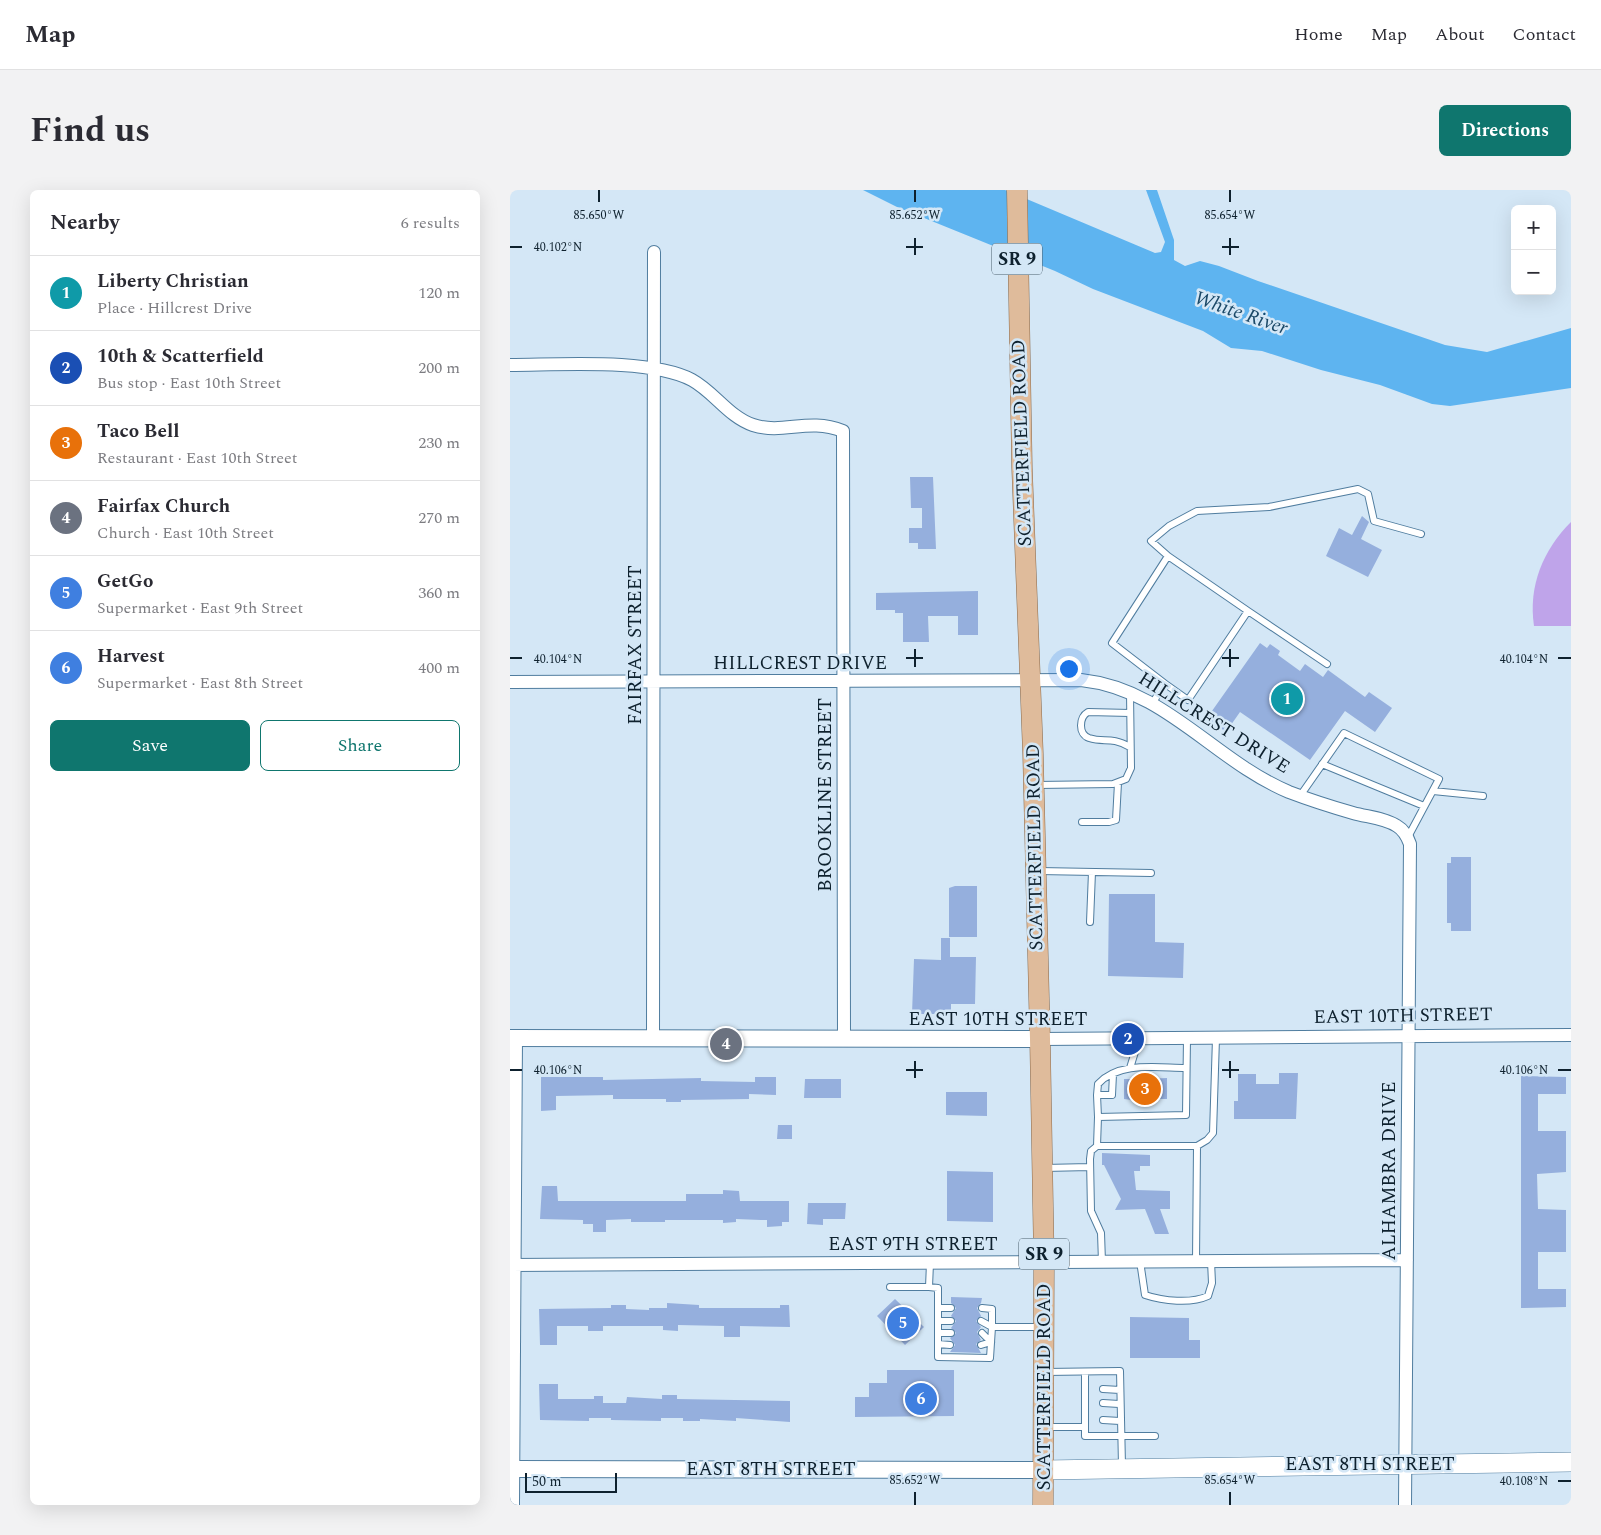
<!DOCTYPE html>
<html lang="en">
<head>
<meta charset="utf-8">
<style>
  :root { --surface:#fff; --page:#f2f2f3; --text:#2b2b33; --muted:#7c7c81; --line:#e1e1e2; --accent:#0f766e }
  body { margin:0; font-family:Spectral,serif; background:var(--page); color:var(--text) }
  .controls { position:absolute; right:15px; top:15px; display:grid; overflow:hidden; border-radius:8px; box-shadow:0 5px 20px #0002 }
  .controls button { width:45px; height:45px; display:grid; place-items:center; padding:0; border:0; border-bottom:1px solid var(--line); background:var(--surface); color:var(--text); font:25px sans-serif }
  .scale { position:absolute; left:15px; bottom:12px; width:92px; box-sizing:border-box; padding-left:5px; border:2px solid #0e212e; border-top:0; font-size:14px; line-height:18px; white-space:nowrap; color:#0e212e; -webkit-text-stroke:4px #d4e7f6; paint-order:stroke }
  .you { position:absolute; left:558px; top:478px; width:18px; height:18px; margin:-12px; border:4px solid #fff; border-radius:50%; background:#1a73e8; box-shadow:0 0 0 8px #1a73e833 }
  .badge { display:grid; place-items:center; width:32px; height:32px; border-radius:50%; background:var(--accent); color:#fff; font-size:16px; font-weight:700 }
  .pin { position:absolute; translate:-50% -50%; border:2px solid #fff; box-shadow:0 1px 5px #0006 }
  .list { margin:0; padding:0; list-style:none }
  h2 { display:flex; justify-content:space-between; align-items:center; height:65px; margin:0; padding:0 20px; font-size:21px }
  h2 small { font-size:16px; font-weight:400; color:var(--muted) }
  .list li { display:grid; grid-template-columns:32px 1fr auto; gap:15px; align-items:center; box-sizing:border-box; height:75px; padding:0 20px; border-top:1px solid var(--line) }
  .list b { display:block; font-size:19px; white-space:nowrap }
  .list p { margin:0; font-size:16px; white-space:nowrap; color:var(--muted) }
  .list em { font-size:16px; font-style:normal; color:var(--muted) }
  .actions { display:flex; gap:10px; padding:15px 20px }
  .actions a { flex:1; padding:11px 0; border:1px solid var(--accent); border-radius:8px; text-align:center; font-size:18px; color:var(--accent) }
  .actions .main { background:var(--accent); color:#fff }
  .map { position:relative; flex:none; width:1061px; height:1315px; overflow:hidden; border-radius:8px }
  header { display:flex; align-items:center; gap:30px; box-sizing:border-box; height:70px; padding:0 25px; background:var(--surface); border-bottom:1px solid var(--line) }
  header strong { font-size:24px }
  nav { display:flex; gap:28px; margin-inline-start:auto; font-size:18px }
  .intro { display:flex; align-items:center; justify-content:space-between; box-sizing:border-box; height:120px; padding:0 30px }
  h1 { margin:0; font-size:35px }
  .button { padding:12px 22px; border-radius:8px; background:var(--accent); color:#fff; font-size:18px; font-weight:700 }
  main { display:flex; gap:30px; padding:0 30px }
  aside { flex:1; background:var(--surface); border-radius:8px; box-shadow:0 5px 20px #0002 }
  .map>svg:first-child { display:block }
</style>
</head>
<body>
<header>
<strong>Map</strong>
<nav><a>Home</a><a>Map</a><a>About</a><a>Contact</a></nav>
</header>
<div class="intro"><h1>Find us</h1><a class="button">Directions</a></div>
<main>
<aside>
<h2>Nearby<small>6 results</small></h2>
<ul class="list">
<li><span class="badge" style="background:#0f9aa8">1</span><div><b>Liberty Christian</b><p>Place · Hillcrest Drive</p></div><em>120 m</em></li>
<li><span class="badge" style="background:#1a4fb4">2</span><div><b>10th &amp; Scatterfield</b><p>Bus stop · East 10th Street</p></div><em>200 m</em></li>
<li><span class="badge" style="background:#e8710a">3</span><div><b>Taco Bell</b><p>Restaurant · East 10th Street</p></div><em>230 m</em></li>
<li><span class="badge" style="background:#6b7280">4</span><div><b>Fairfax Church</b><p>Church · East 10th Street</p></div><em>270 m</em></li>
<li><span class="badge" style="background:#3f7fe0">5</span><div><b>GetGo</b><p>Supermarket · East 9th Street</p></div><em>360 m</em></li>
<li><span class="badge" style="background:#3f7fe0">6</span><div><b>Harvest</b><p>Supermarket · East 8th Street</p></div><em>400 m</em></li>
</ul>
<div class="actions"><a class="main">Save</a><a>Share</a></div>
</aside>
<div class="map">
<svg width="1061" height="1315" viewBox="0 0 1061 1315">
  <rect width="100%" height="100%" fill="#d4e7f6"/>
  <path fill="#bfa4ea" d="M1061,332V436H1024C1018,396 1033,360 1061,332Z"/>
  <path fill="#5eb4f0" d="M353,0H495L645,63L651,62L655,52L636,0H647L664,50V70L675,76L690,71L709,76L748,91L935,155L977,162L1061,138V198L940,216L922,214L870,195L811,180L752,161L721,158L693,141L583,99L545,81L387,17Z"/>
  <path fill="#95afdd" d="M400,287H423L426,359H408V353H399V338H412V318H401Z
    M852,326L859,332L851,349L872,360L858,387L816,366L829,338L842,345Z
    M468,401V445H448V426H418L419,452H393V423H385V420H366V403Z
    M750,453L757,458L760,454L770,461L768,465L790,481L795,474L813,487L818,480L855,507L859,502L882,518L865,542L835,521L800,570L730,522L716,542L697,528Z
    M941,667H961V741H941V733H937V673H941Z
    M445,696H467V747H439V698Z
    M599,704H645V752L674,753L673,788L598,786Z
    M431,748H440V767H466L465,814H441V824H402L404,769L431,770Z
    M627,883H635V889L657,888V909H637V912L614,909V889H627Z
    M769,883H788L786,929H724V911H728V884H746V894H769Z
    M1011,886L1056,887V904H1028V941H1056V982L1027,984L1028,1019L1056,1020V1062H1028V1099H1056V1117L1011,1118Z
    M31,887H93V890L191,888V891L245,892V887H266V905L239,904V909L171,910V912H156V909H103V905L46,906V920L31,921Z
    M295,889H331V908H294Z
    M436,902H477V926L436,925Z
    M268,935H282V949H267Z
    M592,963L640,965V976H630V981H624L626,1000L660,1001V1019H650L659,1044H645L635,1019L605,1020L611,1009L594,975H592Z
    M437,981L483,982V1032L437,1031Z
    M32,996H47L48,1011H176V1004H213V1000L229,1001L230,1011H279V1032H272V1036L257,1037V1030H251L226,1029V1032L213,1033V1030H155V1032H121V1029L96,1030V1042H83V1034H73V1030L30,1029Z
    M298,1013H336L335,1029H313V1035L297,1034Z
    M441,1107L472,1108L471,1113L467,1118L471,1126L466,1131L471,1137L467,1142L471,1150L466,1154L471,1163L440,1162L445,1155L440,1148L446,1143L441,1138L446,1131L441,1126L446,1118L441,1113Z
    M385,1109L414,1137L395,1155L367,1126Z
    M157,1113L189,1115V1118H270V1115H279L280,1137L230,1136V1147H214V1136L168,1135V1141L153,1140V1136H93V1141H78V1136H47V1155H30L29,1119L101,1118V1115H116V1119L139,1120V1118H157Z
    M620,1127L679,1128V1150H690V1168H620Z
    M377,1180H444V1226L345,1227V1207H359V1193H377Z
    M29,1194H48V1209H84V1206H93V1213H116L117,1207L152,1209V1205H167V1209L280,1211V1232L226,1228V1231L190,1229V1231H173V1228H151V1231L101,1230V1228H79V1231L30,1230Z"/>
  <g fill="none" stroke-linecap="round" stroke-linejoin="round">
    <g stroke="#507d9f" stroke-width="8">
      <path id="service" d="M658,366L641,351L659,336L687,321L759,317L848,299L858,304L864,331L911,344
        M738,421L817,474
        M643,513L654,493L678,510L738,421L658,366L602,453L654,493
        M620,523L578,522C569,527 568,544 579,548C595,553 600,546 620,557
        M812,574L914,616
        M527,595L603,594L616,589L621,578L620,503
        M923,601L973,606
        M790,606L834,543L929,589L898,647
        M572,632H599L606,630L608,593
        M529,681L641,683
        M580,732L582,682
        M620,878L629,849
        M603,884L602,905H587L588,894C609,871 648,878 676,878
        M587,905L588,927L676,925L677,848
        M588,927L587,956H687L697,950L703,943L706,848
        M587,956L581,961L580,969L581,1021L591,1043L592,1072
        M534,978L580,977
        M630,1071L635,1105C653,1111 681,1114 698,1106L702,1093L701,1071
        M686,1071L687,956
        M380,1097H419L420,1073
        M419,1097L428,1098V1167L480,1168L482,1137H532
        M428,1118H441
        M472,1118L482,1119V1137
        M428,1131H441
        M471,1131L482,1137
        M428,1143H441
        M472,1143L481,1152
        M428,1154L440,1155
        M471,1155L481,1152
        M535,1182L610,1181L612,1276
        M593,1199L610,1200
        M593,1213L609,1214
        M593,1230L610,1231
        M537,1237H575V1182
        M575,1237V1246H645"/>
    </g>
    <g stroke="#507d9f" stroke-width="14">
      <path id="minor" d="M0,175C48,175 140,168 182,190C204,202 219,227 243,235C275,245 297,227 333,241L334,849
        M0,492L571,490C656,499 703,570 779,602C800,610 822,617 843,623C857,627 875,628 887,636C894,640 897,646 900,654L895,1315
        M143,848L144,62
        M530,849L1061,845
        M0,1075L897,1070
        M3,1315L6,848"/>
    </g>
    <g stroke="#507d9f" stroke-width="18">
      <path id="tertiary" d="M0,848L530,849
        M0,1279L533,1280"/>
    </g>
    <g stroke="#507d9f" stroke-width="20">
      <path id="secondary" d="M533,1280L1061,1272"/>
    </g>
    <g stroke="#88684a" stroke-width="21">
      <path id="primary" d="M507,0L512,278L523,564L530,849L534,1072L533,1315"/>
    </g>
    <use href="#service" stroke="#fff" stroke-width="6"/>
    <use href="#minor" stroke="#fff" stroke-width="12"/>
    <use href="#tertiary" stroke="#fff" stroke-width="16"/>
    <use href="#secondary" stroke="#fff" stroke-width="19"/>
    <use href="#primary" stroke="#dfbb9b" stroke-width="20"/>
  </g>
  <path fill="none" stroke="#0e212e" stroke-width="2" d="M89,0V12M405,0V12M720,0V12M405,48V65M720,48V65M0,57H12M396,57H413M712,57H729M405,459V477M720,459V477M0,468H12M396,468H413M712,468H729M1048,468H1061M405,871V888M720,871V888M0,880H12M396,880H413M712,880H729M1048,880H1061M1048,1291H1061M405,1302V1315M720,1302V1315"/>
  <g text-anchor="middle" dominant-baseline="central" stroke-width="5" stroke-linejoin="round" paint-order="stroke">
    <g fill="#d4e7f6" stroke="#495c6a" stroke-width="1">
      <rect x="482" y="53.5" width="50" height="31" rx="4"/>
      <rect x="509" y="1048.5" width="50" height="31" rx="4"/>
    </g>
    <g font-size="18" font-weight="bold" fill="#0e212e">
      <text x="507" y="69">SR 9</text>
      <text x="534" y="1064">SR 9</text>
    </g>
    <g font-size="19" fill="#0e212e" stroke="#d4e7f6">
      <text transform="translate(512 253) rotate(-92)">SCATTERFIELD ROAD</text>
      <text transform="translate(125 455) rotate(-90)">FAIRFAX STREET</text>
      <text x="290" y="473">HILLCREST DRIVE</text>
      <text transform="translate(704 533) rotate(32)">HILLCREST DRIVE</text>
      <text transform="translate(315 605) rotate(-90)">BROOKLINE STREET</text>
      <text transform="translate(525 657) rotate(-91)">SCATTERFIELD ROAD</text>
      <text transform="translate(893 826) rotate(-1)">EAST 10TH STREET</text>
      <text x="488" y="829">EAST 10TH STREET</text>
      <text transform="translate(879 981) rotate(-90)">ALHAMBRA DRIVE</text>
      <text x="403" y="1054">EAST 9TH STREET</text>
      <text transform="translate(534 1197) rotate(-90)">SCATTERFIELD ROAD</text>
      <text x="860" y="1274">EAST 8TH STREET</text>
      <text x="261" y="1279">EAST 8TH STREET</text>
    </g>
    <g font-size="20" font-style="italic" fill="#1b4968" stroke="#d4e7f6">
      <text transform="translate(731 123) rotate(19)">White River</text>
    </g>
  </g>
  <g font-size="12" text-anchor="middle" fill="#0e212e" stroke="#d4e7f6" stroke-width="5" stroke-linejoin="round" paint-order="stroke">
    <text x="89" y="29">85.650°W</text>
    <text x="405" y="29">85.652°W</text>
    <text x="720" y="29">85.654°W</text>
    <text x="48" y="61">40.102°N</text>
    <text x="1014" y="473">40.104°N</text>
    <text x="48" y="473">40.104°N</text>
    <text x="1014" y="884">40.106°N</text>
    <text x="48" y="884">40.106°N</text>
    <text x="405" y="1294">85.652°W</text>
    <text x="720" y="1294">85.654°W</text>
    <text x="1014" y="1295">40.108°N</text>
  </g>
</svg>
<div class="controls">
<button>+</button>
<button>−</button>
</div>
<div class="scale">50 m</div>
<div class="you"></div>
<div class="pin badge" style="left:777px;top:509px;background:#0f9aa8">1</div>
<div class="pin badge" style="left:618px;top:849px;background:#1a4fb4">2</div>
<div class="pin badge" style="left:635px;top:899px;background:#e8710a">3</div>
<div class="pin badge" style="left:216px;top:854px;background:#6b7280">4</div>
<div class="pin badge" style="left:393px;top:1133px;background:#3f7fe0">5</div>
<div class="pin badge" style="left:411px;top:1209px;background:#3f7fe0">6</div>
</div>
</main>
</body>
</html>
